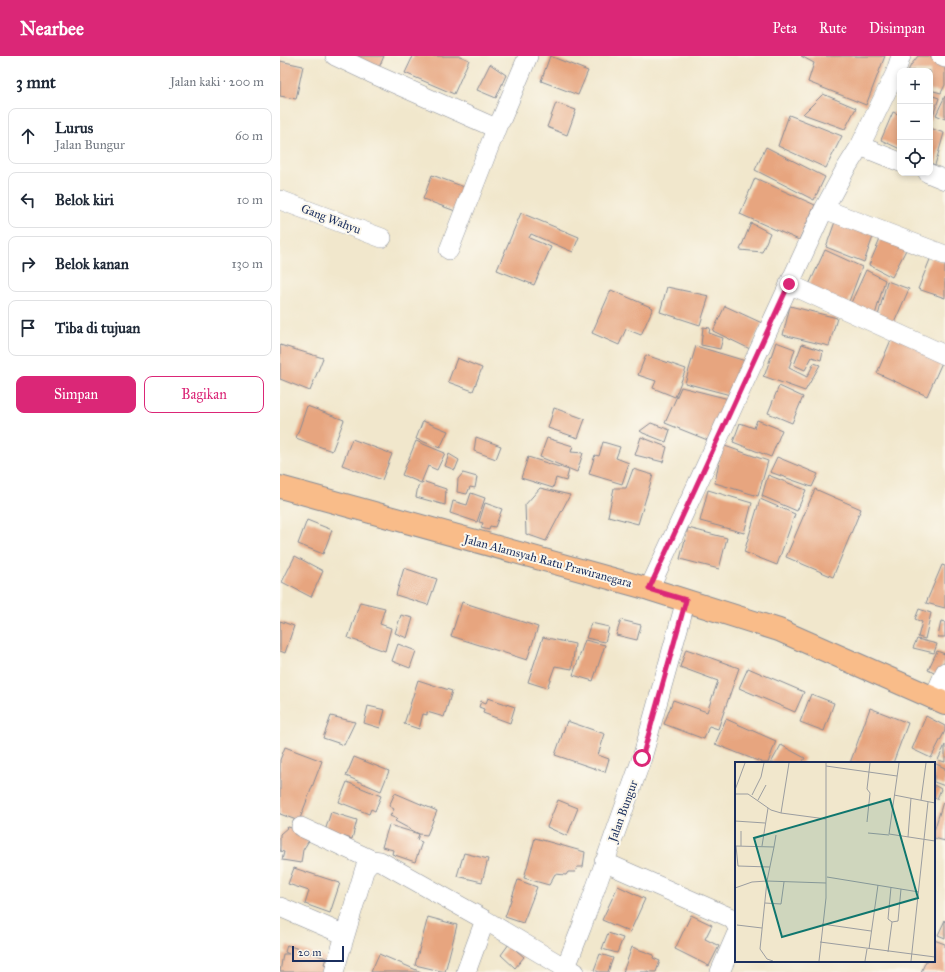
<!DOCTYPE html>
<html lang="id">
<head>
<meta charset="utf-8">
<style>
  :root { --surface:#fff; --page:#f2f2f3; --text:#1f2937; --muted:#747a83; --line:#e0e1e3; --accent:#db2777 }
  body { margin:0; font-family:"IM FELL Great Primer",serif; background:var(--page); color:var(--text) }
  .controls { position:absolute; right:12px; top:12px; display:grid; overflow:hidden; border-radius:8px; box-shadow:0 2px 6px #0003 }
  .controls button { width:36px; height:36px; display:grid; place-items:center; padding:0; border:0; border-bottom:1px solid var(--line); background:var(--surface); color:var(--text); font:20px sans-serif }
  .scale { position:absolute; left:12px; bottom:10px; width:52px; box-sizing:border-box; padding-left:4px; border:2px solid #1b2f5e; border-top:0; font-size:11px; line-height:14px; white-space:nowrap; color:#1b2f5e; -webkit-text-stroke:3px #fbf7ec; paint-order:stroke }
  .stop { position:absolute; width:12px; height:12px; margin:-9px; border:3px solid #db2777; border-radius:50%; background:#fff }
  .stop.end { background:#db2777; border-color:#fff; box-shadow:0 1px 4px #0008 }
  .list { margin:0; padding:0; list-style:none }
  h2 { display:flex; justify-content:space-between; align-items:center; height:52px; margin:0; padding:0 16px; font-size:17px }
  h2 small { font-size:13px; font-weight:400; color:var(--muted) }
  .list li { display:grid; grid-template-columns:26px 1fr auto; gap:12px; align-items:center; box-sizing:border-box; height:56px; margin:0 8px 8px; padding:0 8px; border:1px solid var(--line); border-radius:8px }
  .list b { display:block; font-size:15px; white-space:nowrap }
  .list p { margin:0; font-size:13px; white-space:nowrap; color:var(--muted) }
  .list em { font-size:13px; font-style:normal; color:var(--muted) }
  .actions { display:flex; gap:8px; padding:12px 16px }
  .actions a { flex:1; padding:9px 0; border:1px solid var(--accent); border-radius:8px; text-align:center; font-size:14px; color:var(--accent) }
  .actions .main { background:var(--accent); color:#fff }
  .icon { flex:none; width:22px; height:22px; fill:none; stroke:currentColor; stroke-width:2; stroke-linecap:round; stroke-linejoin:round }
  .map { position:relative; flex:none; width:665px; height:916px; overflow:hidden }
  header { display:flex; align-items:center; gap:24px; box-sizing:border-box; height:56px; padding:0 20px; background:var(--accent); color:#fff }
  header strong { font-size:19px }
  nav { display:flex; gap:22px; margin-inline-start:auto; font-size:14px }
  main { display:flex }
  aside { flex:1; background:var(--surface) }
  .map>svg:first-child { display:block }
</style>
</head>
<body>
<header>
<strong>Nearbee</strong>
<nav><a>Peta</a><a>Rute</a><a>Disimpan</a></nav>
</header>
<main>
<aside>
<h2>3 mnt<small>Jalan kaki · 200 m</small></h2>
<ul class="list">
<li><svg class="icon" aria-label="ahead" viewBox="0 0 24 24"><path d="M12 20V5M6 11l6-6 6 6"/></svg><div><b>Lurus</b><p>Jalan Bungur</p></div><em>60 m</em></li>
<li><svg class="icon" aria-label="left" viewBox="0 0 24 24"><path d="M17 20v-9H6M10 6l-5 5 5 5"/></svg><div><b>Belok kiri</b></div><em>10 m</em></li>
<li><svg class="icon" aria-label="right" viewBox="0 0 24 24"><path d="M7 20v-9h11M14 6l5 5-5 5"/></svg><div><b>Belok kanan</b></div><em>130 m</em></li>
<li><svg class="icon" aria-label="arrive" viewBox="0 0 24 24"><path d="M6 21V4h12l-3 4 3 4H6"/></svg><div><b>Tiba di tujuan</b></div></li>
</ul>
<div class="actions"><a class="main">Simpan</a><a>Bagikan</a></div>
</aside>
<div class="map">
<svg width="665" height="916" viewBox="0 0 665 916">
  <rect width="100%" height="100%" fill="#fbf7ec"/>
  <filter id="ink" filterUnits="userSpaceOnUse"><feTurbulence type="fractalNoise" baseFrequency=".025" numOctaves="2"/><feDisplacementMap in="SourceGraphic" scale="8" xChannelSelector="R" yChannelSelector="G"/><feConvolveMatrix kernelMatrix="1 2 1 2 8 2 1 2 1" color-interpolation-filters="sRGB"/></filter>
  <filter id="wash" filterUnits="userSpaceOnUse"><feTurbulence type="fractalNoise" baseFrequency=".012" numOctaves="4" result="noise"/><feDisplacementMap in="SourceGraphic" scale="16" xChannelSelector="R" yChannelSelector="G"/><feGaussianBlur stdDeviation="0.9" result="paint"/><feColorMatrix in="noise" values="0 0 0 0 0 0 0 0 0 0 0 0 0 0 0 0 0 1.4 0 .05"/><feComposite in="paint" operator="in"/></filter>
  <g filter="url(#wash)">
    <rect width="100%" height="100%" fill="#f1e7cc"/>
    <g id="blocks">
      <path fill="#e7a57f" d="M68,0H104L98,14Z
        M133,0H180L189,4L174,38L125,17Z
        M270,0L308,15L298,39L261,25Z
        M521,0H605L586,49L528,26L534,7Z
        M638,0H649L665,6V29L661,37L650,34V15H628L631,9Z
        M0,5L23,10L16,43L0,40Z
        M210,8L226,19L216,42L197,34Z
        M543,38L576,52L565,73L523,58Z
        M650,39L659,42L650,68Z
        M665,40V63L656,59Z
        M276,47L296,54L287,79L267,71Z
        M613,56L620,59V93L601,84Z
        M509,59L562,80L546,112L498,90Z
        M650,72L664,77L655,109L650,107Z
        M486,91L545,121L534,144L475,114Z
        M152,119L187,132L178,156L143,143Z
        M475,122L535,149L519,184L460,158Z
        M241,157L299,181L293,196L251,178L249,182L271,191L254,229L217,214Z
        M556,163L594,178L584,206L546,191Z
        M471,167L490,177L482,196L460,194Z
        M601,181L627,192L612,221L589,209Z
        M545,194L582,211L568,248L528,231Z
        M651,201L665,207V242L638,233Z
        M586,214L605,224L595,259L570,249Z
        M607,225L629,233L614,267L598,260Z
        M387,231L429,240L420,269L380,256Z
        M331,234L373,252L361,279L346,273L339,289L312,277Z
        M445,250L482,267L470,293L433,275Z
        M510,250L557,262L549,290L503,279Z
        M423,271L430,272L429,277L443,282L440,293L421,289Z
        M613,279L664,302L647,340L597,317Z
        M496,286L515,293L509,312L527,321L534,307L540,309L525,335L483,320L485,318Z
        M522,288L543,295L541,304L532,301L525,314L514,309Z
        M0,289L43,302L30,335L0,323Z
        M416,290L469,306L454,340L405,327Z
        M366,299L406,313L395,341L373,332L376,325L358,319Z
        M177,302L202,312L193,335L168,326Z
        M499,330L523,341L512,367L488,357Z
        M401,331L449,343L430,385L385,367Z
        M27,350L64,364L52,395L16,382Z
        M274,352L305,363L298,382L268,372Z
        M477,364L502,374L491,401L453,386L460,367L474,372Z
        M143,365L168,375L160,392L136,383Z
        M371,367L390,374L386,386L363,377L360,375Z
        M196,381L221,390L216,403L194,395Z
        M361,381L387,391L383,406L355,399Z
        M267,382L293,390L291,396L303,397L297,416L260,401Z
        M72,383L112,398L102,424L62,409Z
        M136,385L165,397L157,414L148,410L141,427L122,419Z
        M323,386L340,391L336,402L349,407L342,428L309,418L315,399L319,400Z
        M442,389L488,405L478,440L435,427Z
        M169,398L179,404L175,414L165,410Z
        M248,401L289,414L286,425L276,422L273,432L241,422Z
        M497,401L538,418L532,431L490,416Z
        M353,413L373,419L358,468L328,460L334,432H346Z
        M183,417L197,421L195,432L190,431L187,438L177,436L178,423Z
        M488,419L526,434L517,455L482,440Z
        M145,426L166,433L165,449L136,441L138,430Z
        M260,432L290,439L266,485L246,478L245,449Z
        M535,433L581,453L553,521L506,501Z
        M428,434L472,447L464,477L420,465Z
        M191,437L205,442L197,466L170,457L173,445L187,449Z
        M480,443L515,458L497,509L464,496Z
        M205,447L222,453L215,471L210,470L209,474L201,472L203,467L199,466Z
        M27,464L52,474L43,498L18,488Z
        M408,472L447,482L439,513L400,503Z
        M15,500L43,515L31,541L2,526Z
        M662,509L665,510V552L646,547Z
        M124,512L157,523L148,549L116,539Z
        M80,546L105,552L100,568L111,572L105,595L68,582Z
        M182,546L258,571L247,604L171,580Z
        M639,553L651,557L645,583L638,581L642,566L635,563Z
        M121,559L133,562L127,582L115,577Z
        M341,564L361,569L357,584L336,579Z
        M0,565L14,570L5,597L0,595Z
        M661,565L665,566V581H658Z
        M311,567L329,571L325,586L306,582Z
        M263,581L295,588L292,613L275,610L267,632L248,626Z
        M637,583L657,588L654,597L633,592Z
        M305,584L325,589L313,625L293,619Z
        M118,588L136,595L130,612L112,605Z
        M406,593L459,612L438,673L429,670L424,683L384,668L393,644L427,656L438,625L400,611Z
        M657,595L665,598V604L658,619L648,614Z
        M468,612L524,636L515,656L459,632Z
        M138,624L172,635L164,661L147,656V659L143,658L139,673L124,668Z
        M531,638L554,647L544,675L520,666Z
        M208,642L235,651L230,667L203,657L204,653L199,651L201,645L206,647Z
        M88,650L105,654L100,672L84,667Z
        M590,652L628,667L613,707H570Z
        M51,660L75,666L64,689L43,682Z
        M646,660L665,670V675L651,702L632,693Z
        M446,663L496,685L488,707H483L435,688Z
        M287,665L325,678L318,699L329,703L325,716L275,699Z
        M501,689L525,702L522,707H491Z
        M665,689V706L658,704Z
        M5,691L42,705L19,765L0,758V704Z
        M74,701L109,715L101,735L66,720Z
        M654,707L665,712V730L654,726Z
        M67,726L101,740L95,755L91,753L89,758L59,746Z
        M654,729L661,733L657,743L654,742Z
        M115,737L157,755L147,779L139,778L137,784L142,786L135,806L112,798L113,794L102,791L109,769L139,778L115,765L117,763L110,760L114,753L109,750Z
        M278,744L298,752L287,780L267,771Z
        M663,746H665V785L654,782V775Z
        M51,756L77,764L72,783L45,775Z
        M8,771L33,778L23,794L21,807L2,804L4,796L0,795V778Z
        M255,782L305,796L303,811H297L295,816H288L286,819L275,818L269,829L244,822Z
        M184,797L208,803L202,826L177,820Z
        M14,812L60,827L50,857L25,848L29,835L8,828Z
        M238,824L257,831L243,867L225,861Z
        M338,830L365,843L350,876L322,864Z
        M411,859L432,869L425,883L439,890L429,910L395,893Z
        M148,861L177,869L165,916L135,909Z
        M665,864V882L658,879Z
        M328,877L343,882L337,897L322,893Z
        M654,884L665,888V916H641L646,905H654Z
        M229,888L244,901L235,912L221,899Z
        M7,889L46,902L44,908L49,910L47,916H0L3,898H9L5,896Z
        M352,891L374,899L373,902L380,905L376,916H370L367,915V916H343Z
        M99,898L141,916H91Z
        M320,898L333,902L328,916H319L314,914Z"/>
    </g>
  </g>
  <g filter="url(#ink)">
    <use href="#blocks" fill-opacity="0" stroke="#868b95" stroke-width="1"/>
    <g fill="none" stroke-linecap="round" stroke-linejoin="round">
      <g stroke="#868b95" stroke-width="20">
        <path id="minor" d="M55,0L91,17L211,70C216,70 218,68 221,64L248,0
          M661,0L665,2
          M580,90L620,106
          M648,117L665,124
          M0,144L102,182
          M544,153L665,199
          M169,194L218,68
          M509,228L665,299
          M369,533L544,153L565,114L580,90L615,18L621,0
          M653,643L665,616
          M21,771L92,804
          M324,806L449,861L455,866L456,869
          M0,851L65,879
          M54,916L85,812L92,804L100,805L205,864L285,912L295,916
          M186,916L205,864
          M284,916L302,870L362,702L406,544
          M440,916L456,879"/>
      </g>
      <g stroke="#868b95" stroke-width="24">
        <path id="primary" d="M0,431L369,533L499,574L665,647"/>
      </g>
      <use href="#minor" stroke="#fff" stroke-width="19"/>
      <use href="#primary" stroke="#f9bc89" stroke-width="22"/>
    </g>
  </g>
  <g fill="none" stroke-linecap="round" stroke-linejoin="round" filter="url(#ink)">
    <path stroke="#db2777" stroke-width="5" d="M362,702L406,544L369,533L509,228"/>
  </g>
  <g text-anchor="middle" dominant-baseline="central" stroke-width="4" stroke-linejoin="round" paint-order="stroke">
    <g font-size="12" fill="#1b2f5e" stroke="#fbf7ec">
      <text transform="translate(51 163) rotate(21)">Gang Wahyu</text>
      <text transform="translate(268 505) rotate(15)">Jalan Alamsyah Ratu Prawiranegara</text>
      <text transform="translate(343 755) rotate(-70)">Jalan Bungur</text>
    </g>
  </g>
  <g transform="translate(455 706)">
    <rect width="200" height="200" fill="#f1e7cc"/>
    <path fill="none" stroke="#9b9da0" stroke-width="1" d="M164,1L154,72L200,79M91,4L162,14M0,28L10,1M0,32H13L36,48L46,51L91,57M17,33L26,15L29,1M159,33L200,41M23,38L31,23M186,38L191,1M46,51L54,1M0,59L30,61M132,60L135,31L132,27L135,1M6,69V84M133,71L154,73M173,75L176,36M0,84L39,85L32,119L25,187L32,197L38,199M1,84L3,104L35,105M27,84L33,46M39,85L41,73M92,115L184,130M156,125L153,157L157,160L163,159L166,127M0,126L17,120L32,119L91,121M30,141L46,142L49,120M87,162L136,169M2,163L27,166M85,180L200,195M134,187L143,123M153,190L157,160M84,199L91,136V1M130,199L132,187M176,199L193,40"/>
    <path fill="#0f766e" fill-opacity="0.15" stroke="#0f766e" stroke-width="2" d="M155,37L183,136L47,175L19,76Z"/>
    <rect width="200" height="200" fill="none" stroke="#1b2f5e" stroke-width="2"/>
  </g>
</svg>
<div class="controls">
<button>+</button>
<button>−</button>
<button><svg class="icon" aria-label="locate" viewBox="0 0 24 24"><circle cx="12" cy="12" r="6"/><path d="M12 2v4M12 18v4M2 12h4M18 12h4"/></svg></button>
</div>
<div class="scale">20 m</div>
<div class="stop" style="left:362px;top:702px"></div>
<div class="stop end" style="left:509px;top:228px"></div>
</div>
</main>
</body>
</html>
